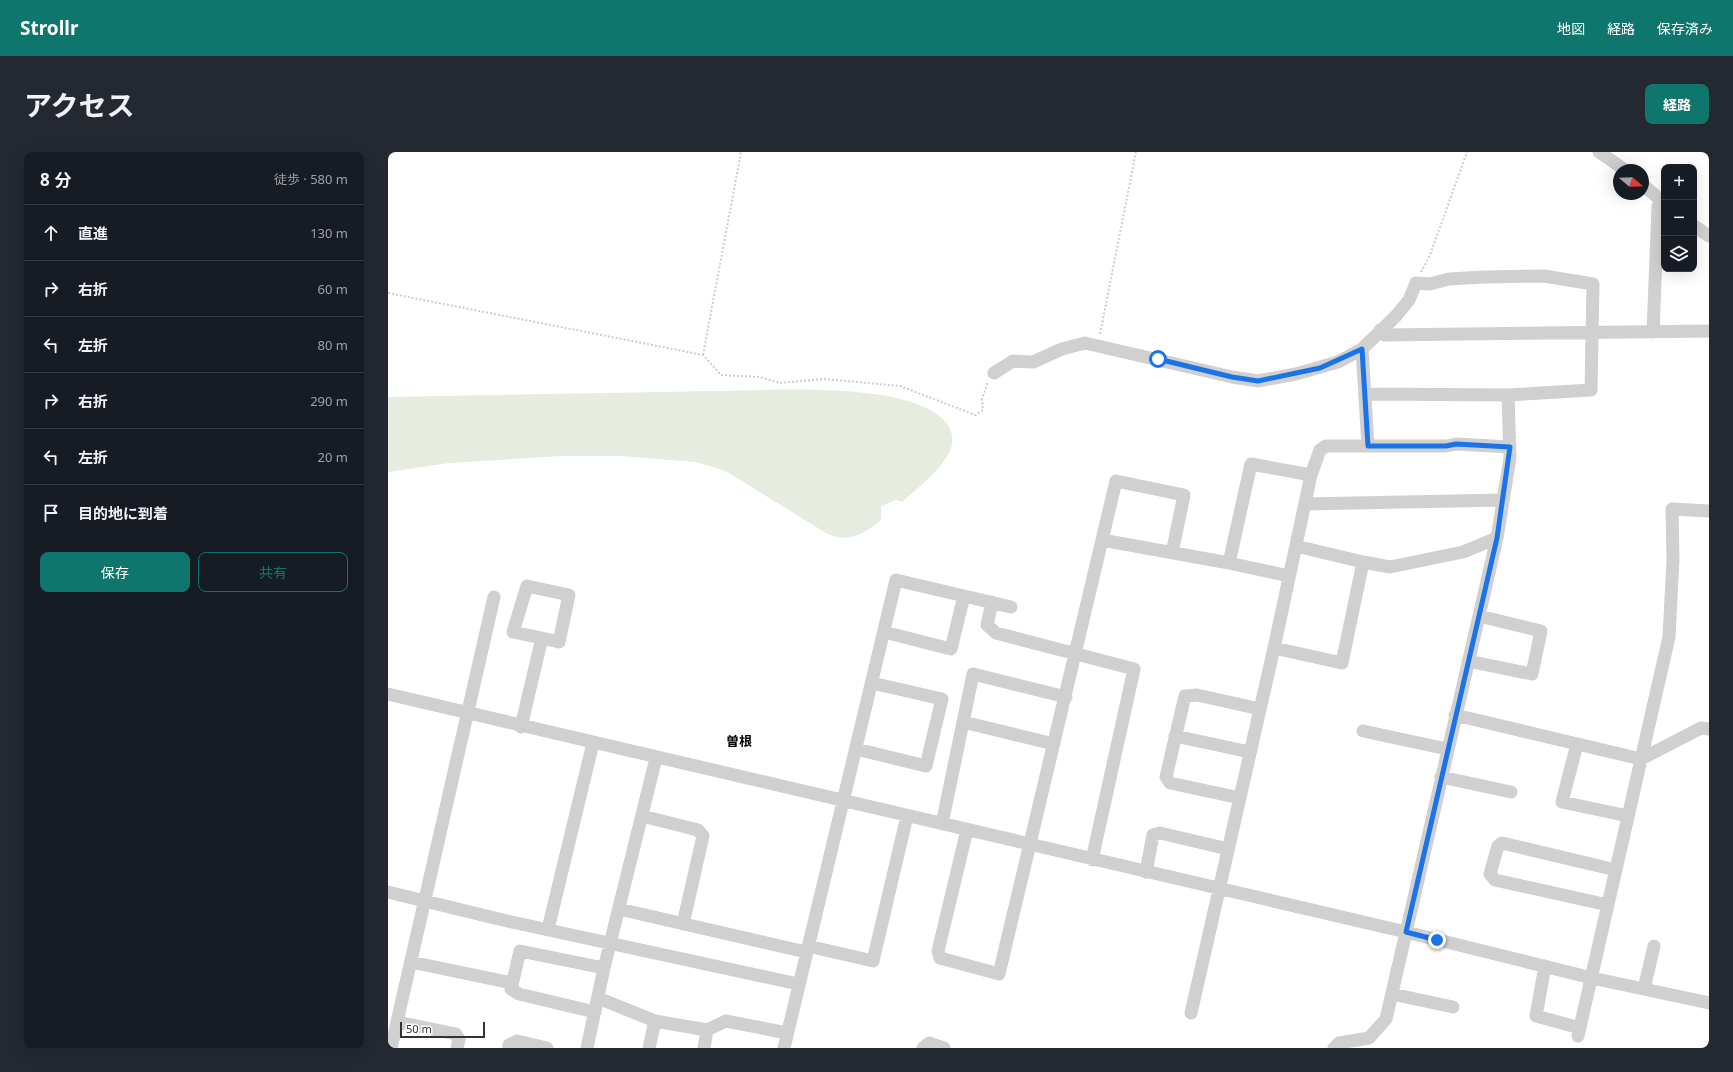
<!DOCTYPE html>
<html lang="ja">
<head>
<meta charset="utf-8">
<style>
  :root { --surface:#171b24; --page:#242831; --text:#f1f3f6; --muted:#9ea1a6; --line:#363941; --accent:#0f766e }
  body { margin:0; font-family:"Noto Sans","Noto Sans JP",sans-serif; background:var(--page); color:var(--text) }
  .controls { position:absolute; right:12px; top:12px; display:grid; overflow:hidden; border-radius:8px; box-shadow:0 4px 16px #0002 }
  .controls button { width:36px; height:36px; display:grid; place-items:center; padding:0; border:0; border-bottom:1px solid var(--line); background:var(--surface); color:var(--text); font:20px sans-serif }
  .compass { position:absolute; left:1225px; top:12px; width:36px; height:36px; border-radius:50%; background:var(--surface); box-shadow:0 4px 16px #0002; rotate:109deg }
  .scale { position:absolute; left:12px; bottom:10px; width:85px; box-sizing:border-box; padding-left:4px; border:2px solid #333; border-top:0; font-size:11px; line-height:14px; white-space:nowrap; color:#333; -webkit-text-stroke:3px #fff; paint-order:stroke }
  .stop { position:absolute; width:12px; height:12px; margin:-9px; border:3px solid #1a73e8; border-radius:50%; background:#fff }
  .stop.end { background:#1a73e8; border-color:#fff; box-shadow:0 1px 4px #0008 }
  .list { margin:0; padding:0; list-style:none }
  h2 { display:flex; justify-content:space-between; align-items:center; height:52px; margin:0; padding:0 16px; font-size:17px }
  h2 small { font-size:13px; font-weight:400; color:var(--muted) }
  .list li { display:grid; grid-template-columns:26px 1fr auto; gap:12px; align-items:center; box-sizing:border-box; height:56px; padding:0 16px; border-top:1px solid var(--line) }
  .list b { display:block; font-size:15px; white-space:nowrap }
  .list em { font-size:13px; font-style:normal; color:var(--muted) }
  .actions { display:flex; gap:8px; padding:12px 16px }
  .actions a { flex:1; padding:9px 0; border:1px solid var(--accent); border-radius:8px; text-align:center; font-size:14px; color:var(--accent) }
  .actions .main { background:var(--accent); color:#fff }
  .icon { flex:none; width:22px; height:22px; fill:none; stroke:currentColor; stroke-width:2; stroke-linecap:round; stroke-linejoin:round }
  .map { position:relative; flex:none; width:1321px; height:896px; overflow:hidden; border-radius:8px }
  header { display:flex; align-items:center; gap:24px; box-sizing:border-box; height:56px; padding:0 20px; background:var(--accent); color:#fff }
  header strong { font-size:19px }
  nav { display:flex; gap:22px; margin-inline-start:auto; font-size:14px }
  .intro { display:flex; align-items:center; justify-content:space-between; box-sizing:border-box; height:96px; padding:0 24px }
  h1 { margin:0; font-size:28px }
  .button { padding:10px 18px; border-radius:8px; background:var(--accent); color:#fff; font-size:14px; font-weight:700 }
  main { display:flex; gap:24px; padding:0 24px }
  aside { flex:1; background:var(--surface); border-radius:8px; box-shadow:0 4px 16px #0002 }
  .map>svg:first-child { display:block }
</style>
</head>
<body>
<header>
<strong>Strollr</strong>
<nav><a>地図</a><a>経路</a><a>保存済み</a></nav>
</header>
<div class="intro"><h1>アクセス</h1><a class="button">経路</a></div>
<main>
<aside>
<h2>8 分<small>徒歩 · 580 m</small></h2>
<ul class="list">
<li><svg class="icon" aria-label="ahead" viewBox="0 0 24 24"><path d="M12 20V5M6 11l6-6 6 6"/></svg><div><b>直進</b></div><em>130 m</em></li>
<li><svg class="icon" aria-label="right" viewBox="0 0 24 24"><path d="M7 20v-9h11M14 6l5 5-5 5"/></svg><div><b>右折</b></div><em>60 m</em></li>
<li><svg class="icon" aria-label="left" viewBox="0 0 24 24"><path d="M17 20v-9H6M10 6l-5 5 5 5"/></svg><div><b>左折</b></div><em>80 m</em></li>
<li><svg class="icon" aria-label="right" viewBox="0 0 24 24"><path d="M7 20v-9h11M14 6l5 5-5 5"/></svg><div><b>右折</b></div><em>290 m</em></li>
<li><svg class="icon" aria-label="left" viewBox="0 0 24 24"><path d="M17 20v-9H6M10 6l-5 5 5 5"/></svg><div><b>左折</b></div><em>20 m</em></li>
<li><svg class="icon" aria-label="arrive" viewBox="0 0 24 24"><path d="M6 21V4h12l-3 4 3 4H6"/></svg><div><b>目的地に到着</b></div></li>
</ul>
<div class="actions"><a class="main">保存</a><a>共有</a></div>
</aside>
<div class="map">
<svg width="1321" height="896" viewBox="0 0 1321 896">
  <rect width="100%" height="100%" fill="#fff"/>
  <path fill="#e6ecdf" d="M325,239C377,239 528,227 560,273C564,280 566,288 563,296C555,317 531,335 514,350L508,348L493,354V368C476,382 459,392 438,381L341,321L329,316L307,310L233,304H172L61,311L0,320V245Z"/>
  <g fill="none" stroke-linecap="round" stroke-linejoin="round">
    <path stroke="#cdcdcd" stroke-width="2" stroke-dasharray="2 2" stroke-linecap="butt" d="M1033,120L1042,103L1079,0
      M0,141L315,203L333,223L371,225L392,231L436,227L512,234L587,263L595,258L594,247L600,230
      M712,182L748,0
      M315,203L353,0"/>
    <path stroke="#d0d0d0" stroke-width="13" d="M1211,0L1237,18
      M1255,33L1276,51
      M1306,74L1321,84
      M992,178L996,183L1321,179
      M1265,181L1270,54L1274,49
      M974,197L980,294
      M606,221L625,209L645,210L674,197L697,191L844,225L870,229L908,222L950,210L974,197L1008,164L1021,148L1028,131L1042,132L1061,127L1095,125L1156,124L1205,132L1203,238L1120,243L977,242
      M917,352L1115,348
      M908,394L975,410
      M784,401L796,343L728,329L714,388L841,411
      M901,424L841,411L863,312L923,323
      M604,450L599,473L608,481L746,517L704,708
      M496,480L563,497L576,444
      M886,496L954,511L975,410L1002,415L1075,400L1109,386
      M1080,509L1144,522L1153,479L1091,464
      M0,542L1018,780L1204,826L1321,851
      M1067,563L1253,607L1313,576L1321,577
      M575,570L666,592
      M133,575L154,486L171,490L181,443L139,434L125,480L154,486
      M975,579L1059,597
      M787,584L862,600
      M1189,592L1174,650L1240,664
      M468,597L538,614L554,547L484,531
      M1053,625L1123,640
      M852,646L782,631L778,625L797,544L809,543L872,557
      M254,664L310,678L315,684L295,772
      M554,672L585,522L678,545
      M579,678L550,799L552,806L611,822L714,388
      M758,720L765,683L772,681L840,697
      M0,740L119,769L410,832
      M1220,753L1107,728L1102,722L1110,694L1114,691L1228,718
      M231,757L418,800
      M160,777L205,591
      M420,794L485,809L519,664
      M23,810L124,831
      M1157,814L1148,864L1192,876
      M1256,837L1266,794
      M1004,842L1065,855
      M210,846L267,869L319,878L338,869L399,881
      M207,860L131,842L123,837L132,799L216,816
      M803,861L886,496L923,323L932,298L938,294H1058L1068,292L1122,295
      M9,870L68,882L71,887L69,896
      M1190,884L1281,485L1285,407L1284,357L1321,359
      M3,896L106,445
      M121,896V893L129,889L159,896
      M199,896L216,816L268,606
      M261,896L267,869
      M316,896L319,878
      M396,896L508,428L623,455
      M535,896L541,891L556,896
      M946,896L951,891L981,886L998,867L1109,386L1122,306L1120,243"/>
  </g>
  <g fill="none" stroke-linecap="round" stroke-linejoin="round">
    <path stroke="#1a73e8" stroke-width="5" d="M770,207L844,225L870,229L932,216L974,197L980,294H1058L1068,292L1122,295L1109,386L1018,780L1049,788"/>
  </g>
  <g text-anchor="middle" dominant-baseline="central" stroke-width="4" stroke-linejoin="round" paint-order="stroke">
    <g font-size="13" font-weight="bold" fill="#000" stroke="#fff">
      <text x="351" y="589">曽根</text>
    </g>
  </g>
</svg>
<div class="controls">
<button>+</button>
<button>−</button>
<button><svg class="icon" aria-label="layers" viewBox="0 0 24 24"><path d="M12 4l9 5-9 5-9-5zM3 14l9 5 9-5"/></svg></button>
</div>
<svg class="compass" viewBox="-18 -18 36 36"><path d="M0-13l5 13h-10z" fill="#e53935"/><path d="M0 13l5-13h-10z" fill="#9ea1a6"/></svg>
<div class="scale">50 m</div>
<div class="stop" style="left:770px;top:207px"></div>
<div class="stop end" style="left:1049px;top:788px"></div>
</div>
</main>
</body>
</html>
